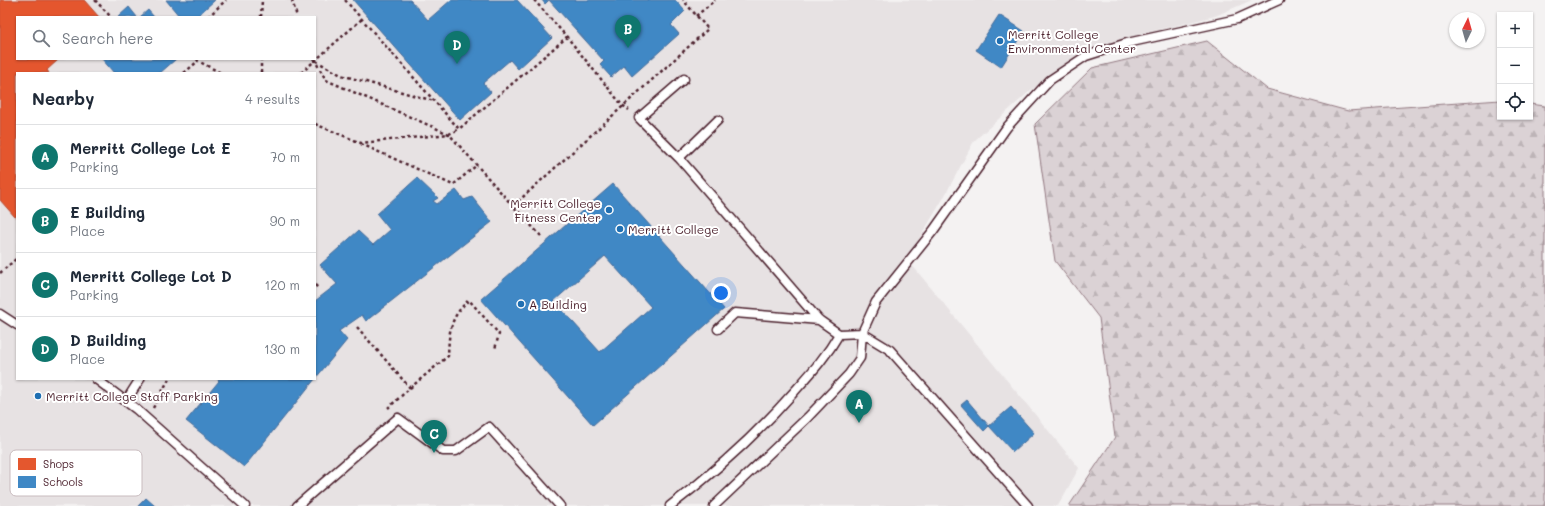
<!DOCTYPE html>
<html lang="en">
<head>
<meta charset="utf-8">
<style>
  :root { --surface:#fff; --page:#f2f2f3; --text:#1f2937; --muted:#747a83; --line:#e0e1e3; --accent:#0f766e }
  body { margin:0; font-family:Mali,sans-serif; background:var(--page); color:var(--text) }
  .controls { position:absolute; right:12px; top:12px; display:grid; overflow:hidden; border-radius:0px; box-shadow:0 1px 3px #0004 }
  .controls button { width:36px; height:36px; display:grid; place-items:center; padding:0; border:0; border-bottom:1px solid var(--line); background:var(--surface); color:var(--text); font:20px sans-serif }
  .compass { position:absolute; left:1449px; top:12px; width:36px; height:36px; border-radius:50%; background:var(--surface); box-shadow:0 1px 3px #0004; rotate:5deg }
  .you { position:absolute; left:721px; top:293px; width:14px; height:14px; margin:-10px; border:3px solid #fff; border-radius:50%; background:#1a73e8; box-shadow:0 0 0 6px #1a73e833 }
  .badge { display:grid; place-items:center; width:26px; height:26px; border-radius:50%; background:var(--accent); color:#fff; font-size:13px; font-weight:700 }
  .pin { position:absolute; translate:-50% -33px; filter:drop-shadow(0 1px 2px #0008) }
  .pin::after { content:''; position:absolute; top:21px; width:14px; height:12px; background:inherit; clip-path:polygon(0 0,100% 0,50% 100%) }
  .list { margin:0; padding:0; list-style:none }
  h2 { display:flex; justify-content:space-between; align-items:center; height:52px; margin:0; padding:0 16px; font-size:17px }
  h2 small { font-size:13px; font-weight:400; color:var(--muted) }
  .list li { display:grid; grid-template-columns:26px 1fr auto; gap:12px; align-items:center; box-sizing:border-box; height:64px; padding:0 16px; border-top:1px solid var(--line) }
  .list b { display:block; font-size:15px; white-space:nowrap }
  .list p { margin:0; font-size:13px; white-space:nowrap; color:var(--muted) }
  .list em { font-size:13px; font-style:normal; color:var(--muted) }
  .icon { flex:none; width:22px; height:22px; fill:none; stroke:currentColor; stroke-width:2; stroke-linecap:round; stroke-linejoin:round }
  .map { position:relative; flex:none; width:1545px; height:506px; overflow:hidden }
  .search { position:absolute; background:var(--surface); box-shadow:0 1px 3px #0004; left:16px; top:16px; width:300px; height:44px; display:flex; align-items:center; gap:10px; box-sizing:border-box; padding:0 14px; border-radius:0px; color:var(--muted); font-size:15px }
  .panel { position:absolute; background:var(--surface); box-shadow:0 1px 3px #0004; left:16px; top:72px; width:300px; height:308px; border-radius:0px }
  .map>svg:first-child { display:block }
</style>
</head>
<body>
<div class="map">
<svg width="1545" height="506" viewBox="0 0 1545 506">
  <defs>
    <pattern id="forest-firs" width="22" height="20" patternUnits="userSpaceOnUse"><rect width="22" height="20" fill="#dbd2d5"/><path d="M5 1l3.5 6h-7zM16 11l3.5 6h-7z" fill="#bdb4b7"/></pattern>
  </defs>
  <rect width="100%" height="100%" fill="#f4f2f2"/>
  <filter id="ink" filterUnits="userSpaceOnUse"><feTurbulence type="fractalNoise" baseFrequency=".025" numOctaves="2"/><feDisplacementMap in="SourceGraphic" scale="8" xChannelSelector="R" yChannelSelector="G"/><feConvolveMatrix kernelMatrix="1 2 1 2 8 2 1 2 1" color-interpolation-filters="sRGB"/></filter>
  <g filter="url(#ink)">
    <path fill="#e7e2e3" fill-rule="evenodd" d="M0,0H1252L1215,16L1095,46L1031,90L974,141L943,199L907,259L1079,468L1058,506H0ZM17,17H315V59H17ZM17,73H315V379H17Z"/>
    <path fill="url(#forest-firs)" stroke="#927880" d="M1207,41L1267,89L1348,111L1500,100V117H1530V104L1545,106V506H1069L1115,437L1099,318L1055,261L1035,124L1092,68Z"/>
    <path fill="#e4572e" stroke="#b6462d" d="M0,0H84L99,17H17V59H59L47,70L49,73H17V216L15,217L0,200Z"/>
    <path fill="#3f88c5" stroke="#426897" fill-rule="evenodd" d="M166,0H215L196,17H180Z
      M353,0H410L428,20L451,0H517L552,38L518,69L510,60L483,83L491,92L460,120Z
      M542,0H675L685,11L671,25L679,34L632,76L624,66L611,77L600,65L604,61L549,0L545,4Z
      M129,7L137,17H118Z
      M148,10L154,17H140Z
      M999,15L1024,31L1001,67L976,50Z
      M102,59H176L160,73H114Z
      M417,178L438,198L433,201L437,204L456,190L464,200L472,197L492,222L366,321L362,315L339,331L347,340L315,379V301L337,284L320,265L358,231L373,245L390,230L377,214Z
      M613,184L724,309L593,425L481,299ZM605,256L651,307L600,352L554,301Z
      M217,379H315L244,467L186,421L219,381Z
      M967,400L989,426L984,431L961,405Z
      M1011,407L1034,433L1013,452L989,426Z
      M146,498L155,506H138Z"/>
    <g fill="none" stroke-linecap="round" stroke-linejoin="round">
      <g stroke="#4a1f2b" stroke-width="11">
        <path id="service" d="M718,120L679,158L819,320L839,334
          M679,158L639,118L684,79
          M0,314L17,325
          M718,329L735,313L819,320
          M96,379L136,409L245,506
          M126,401L140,379
          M297,506L398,418L443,451H456L489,427L560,506
          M670,506C715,472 757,434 794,392C811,373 826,357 839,334L862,333L876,302L933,231L1007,127L1050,80L1086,56L1127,43L1237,19L1279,0
          M714,506L808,417L849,374L860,358L862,333L890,350L1028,506"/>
      </g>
      <path stroke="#4a1f2b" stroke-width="2.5" stroke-dasharray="3 3" stroke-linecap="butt" d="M95,0L111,17
        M292,0L297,17
        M345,0L459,129L567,37
        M534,0L567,37L622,105L629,110
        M696,16L715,0
        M208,17L226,0
        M261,17L262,0
        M197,59L198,61L221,73
        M314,59L326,80L449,134L513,206
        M316,61L341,75L434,101
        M184,73L198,61
        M261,73V59
        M301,73L362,19
        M315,124L361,143L449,134L459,129
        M361,144L453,185L477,165
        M541,236L513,206L708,29L683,0
        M0,273L17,258
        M315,285L319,289
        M357,327L410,388L388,408
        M410,388L448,356C449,331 450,317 469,300L499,334L495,349
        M153,408L169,379"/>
      <use href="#service" stroke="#fff" stroke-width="8"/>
    </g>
  </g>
  <g fill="#1f6fb2" stroke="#fff" stroke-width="1.5">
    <circle cx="1000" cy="41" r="4"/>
    <circle cx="609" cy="210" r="4"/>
    <circle cx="620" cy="229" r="4"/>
    <circle cx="521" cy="304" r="4"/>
    <circle cx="38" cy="396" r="4"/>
  </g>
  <g text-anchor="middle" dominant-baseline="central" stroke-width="4" stroke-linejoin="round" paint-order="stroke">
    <g font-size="12" fill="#4a1f2b" stroke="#fff" text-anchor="start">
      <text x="1008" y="34">Merritt College<tspan x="1008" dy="14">Environmental Center</tspan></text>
      <text x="601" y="203" text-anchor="end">Merritt College<tspan x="601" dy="14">Fitness Center</tspan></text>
      <text x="628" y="229">Merritt College</text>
      <text x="529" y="304">A Building</text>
      <text x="46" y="396">Merritt College Staff Parking</text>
    </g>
  </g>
  <rect x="10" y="450" width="132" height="46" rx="6" fill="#fff" stroke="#c9bcbf" stroke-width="1"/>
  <rect x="18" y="458" width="18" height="12" fill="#e4572e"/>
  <rect x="18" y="476" width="18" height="12" fill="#3f88c5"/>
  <g font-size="11" fill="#4a1f2b">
    <text x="43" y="468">Shops</text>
    <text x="43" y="486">Schools</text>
  </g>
</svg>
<div class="controls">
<button>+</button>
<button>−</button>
<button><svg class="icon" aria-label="locate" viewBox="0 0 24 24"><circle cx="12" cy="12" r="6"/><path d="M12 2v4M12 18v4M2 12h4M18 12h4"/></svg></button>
</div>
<svg class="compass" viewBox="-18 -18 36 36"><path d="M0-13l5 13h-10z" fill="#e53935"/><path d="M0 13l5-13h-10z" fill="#747a83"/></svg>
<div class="you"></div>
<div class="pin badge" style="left:859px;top:423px">A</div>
<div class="pin badge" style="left:628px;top:48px">B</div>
<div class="pin badge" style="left:434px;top:453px">C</div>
<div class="pin badge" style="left:457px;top:64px">D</div>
<div class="search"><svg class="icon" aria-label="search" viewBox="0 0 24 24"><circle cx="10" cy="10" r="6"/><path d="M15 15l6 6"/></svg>Search here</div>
<section class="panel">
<h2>Nearby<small>4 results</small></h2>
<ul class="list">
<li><span class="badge">A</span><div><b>Merritt College Lot E</b><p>Parking</p></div><em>70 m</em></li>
<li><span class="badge">B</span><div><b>E Building</b><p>Place</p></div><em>90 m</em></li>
<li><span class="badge">C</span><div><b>Merritt College Lot D</b><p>Parking</p></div><em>120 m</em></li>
<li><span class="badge">D</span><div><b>D Building</b><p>Place</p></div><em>130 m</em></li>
</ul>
</section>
</div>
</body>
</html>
